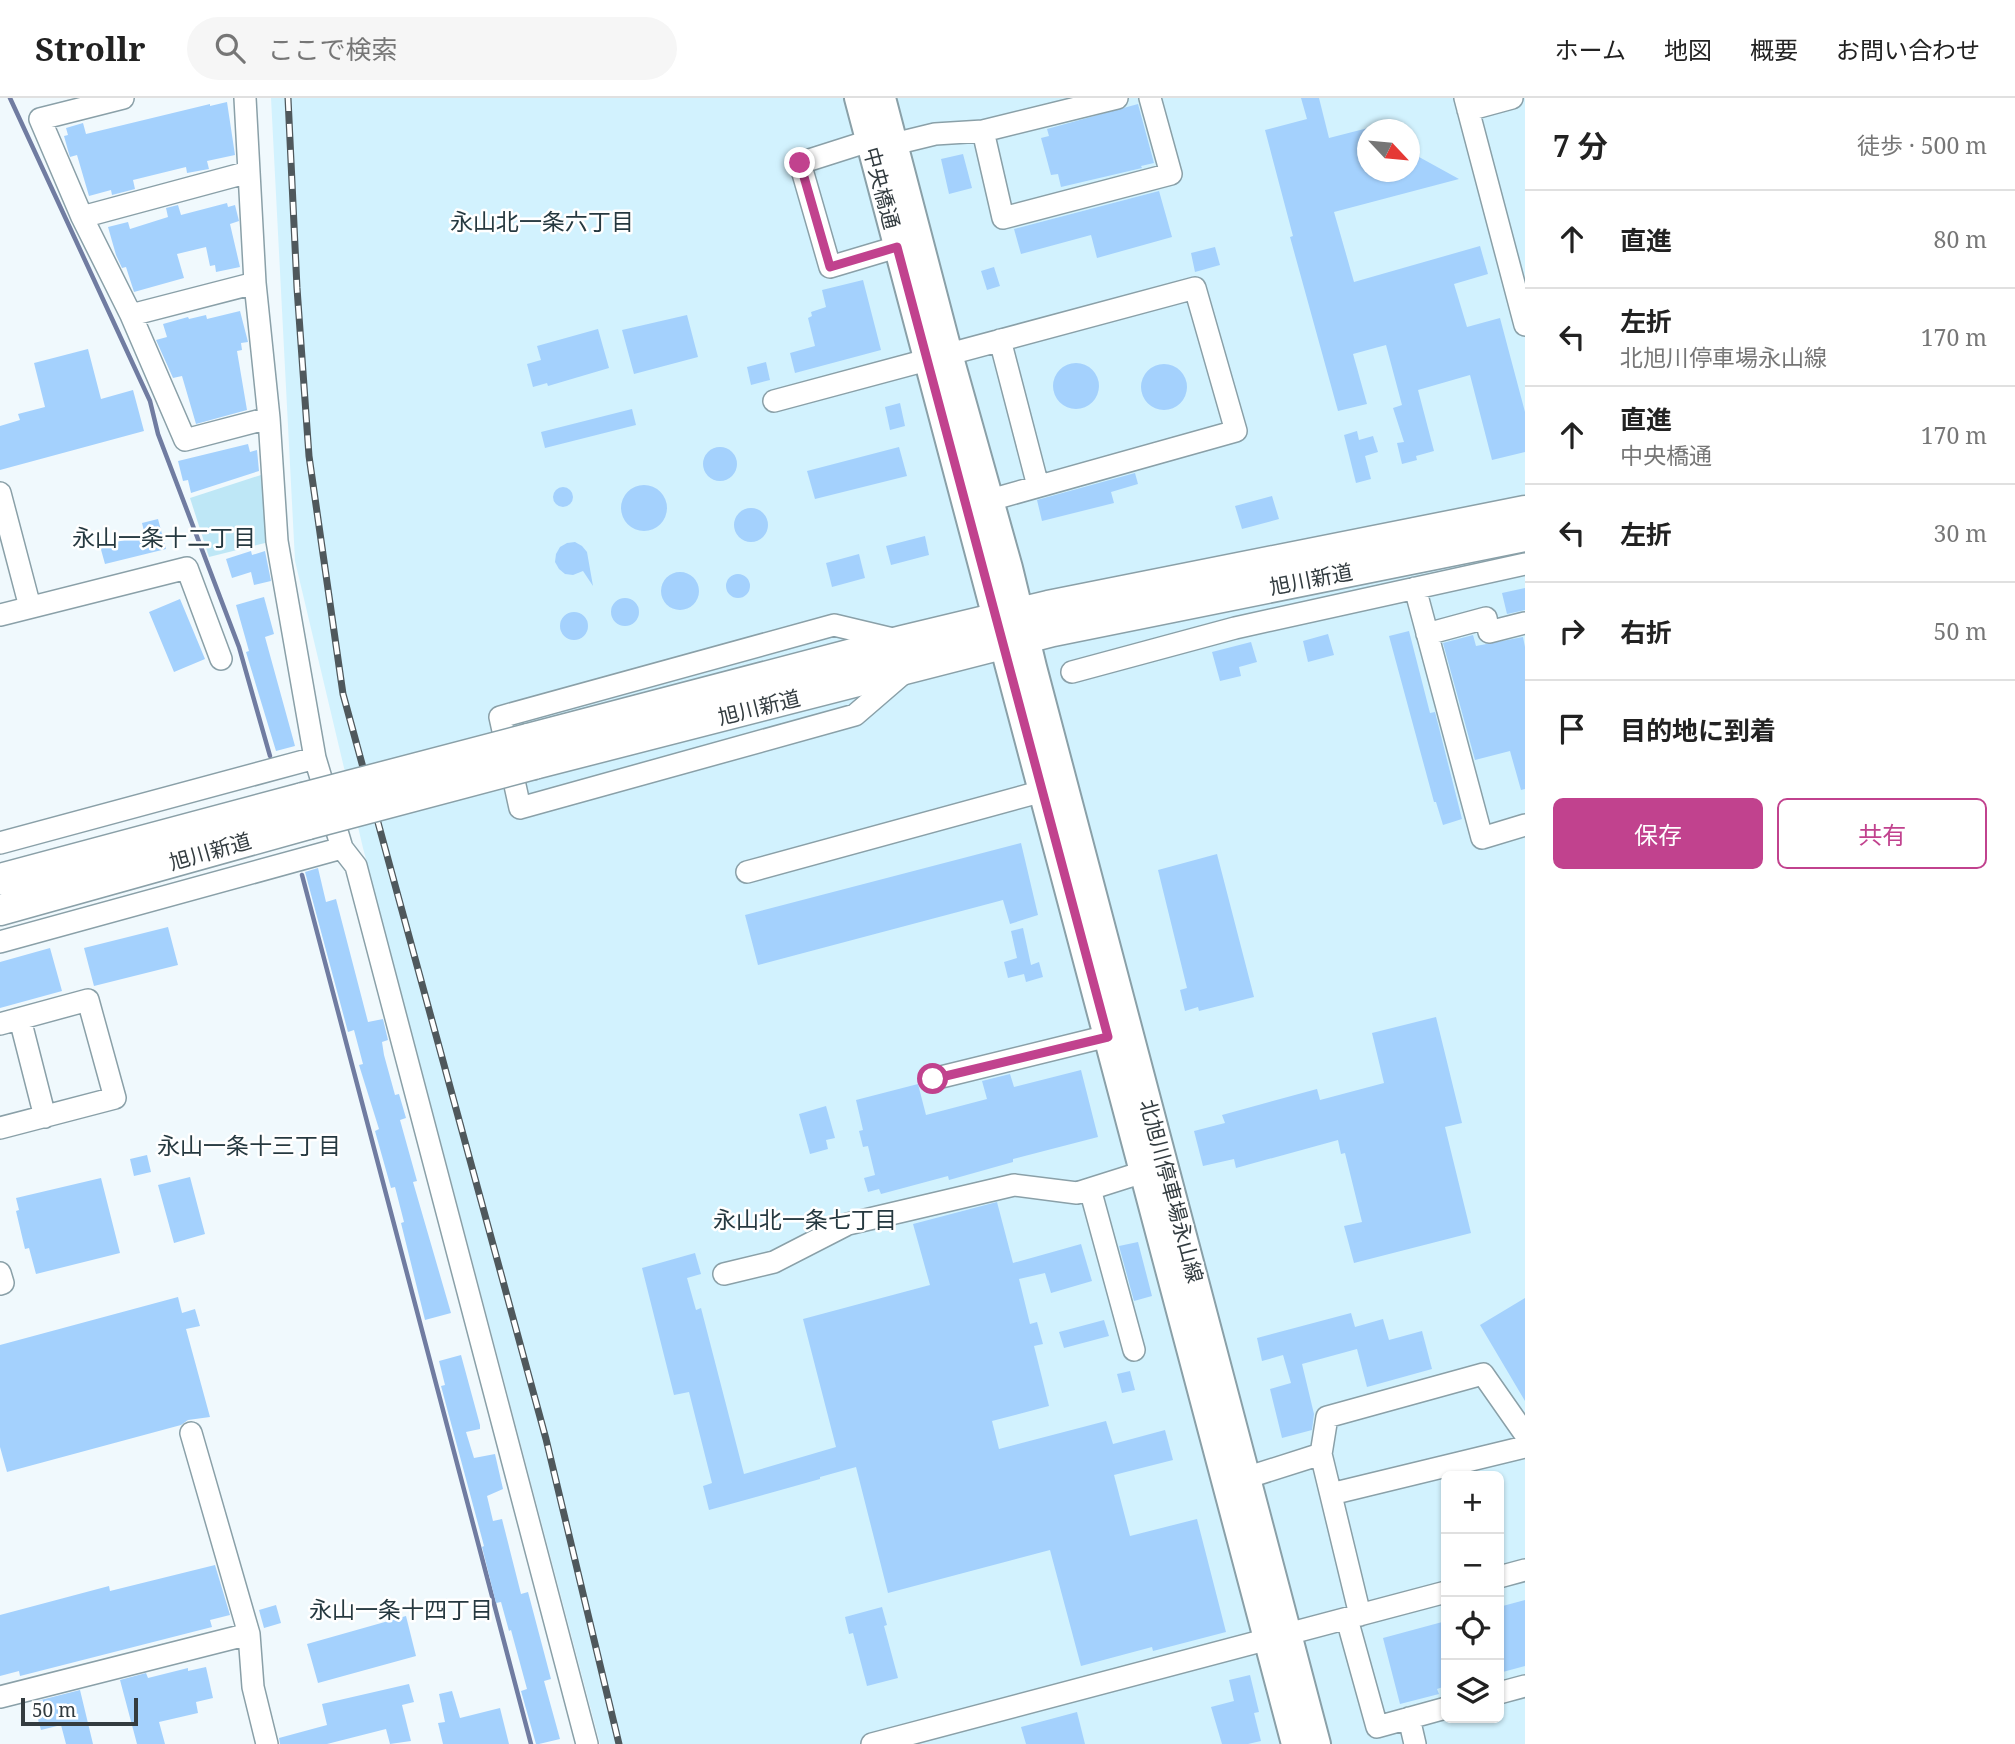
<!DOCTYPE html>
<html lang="ja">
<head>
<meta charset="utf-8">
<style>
  :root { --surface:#fff; --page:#f6f6f6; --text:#222; --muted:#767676; --line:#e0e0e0; --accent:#c1428e }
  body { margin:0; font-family:"Noto Serif","Noto Sans JP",serif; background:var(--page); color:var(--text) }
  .controls { position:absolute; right:21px; bottom:21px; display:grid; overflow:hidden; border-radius:10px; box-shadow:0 2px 5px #0004 }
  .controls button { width:63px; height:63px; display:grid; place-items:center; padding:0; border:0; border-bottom:2px solid var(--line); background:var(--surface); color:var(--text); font:35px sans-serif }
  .compass { position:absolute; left:1357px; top:21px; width:63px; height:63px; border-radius:50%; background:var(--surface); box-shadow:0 2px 5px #0004; rotate:116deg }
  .scale { position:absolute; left:21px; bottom:18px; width:117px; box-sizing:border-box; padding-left:7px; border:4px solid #333c40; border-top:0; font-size:19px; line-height:24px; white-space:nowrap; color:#333c40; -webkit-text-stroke:5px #fff; paint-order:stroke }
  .stop { position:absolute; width:21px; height:21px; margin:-16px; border:5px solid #c1428e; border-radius:50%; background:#fff }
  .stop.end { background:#c1428e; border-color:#fff; box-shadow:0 2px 7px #0008 }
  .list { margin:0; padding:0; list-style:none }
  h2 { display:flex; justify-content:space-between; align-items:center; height:91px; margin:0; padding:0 28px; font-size:30px }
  h2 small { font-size:23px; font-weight:400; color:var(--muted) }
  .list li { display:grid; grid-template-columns:46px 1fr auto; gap:21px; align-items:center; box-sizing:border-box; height:98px; padding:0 28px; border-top:2px solid var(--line) }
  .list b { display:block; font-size:26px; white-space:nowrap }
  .list p { margin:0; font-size:23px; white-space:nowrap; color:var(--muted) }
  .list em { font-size:23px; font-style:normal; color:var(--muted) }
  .actions { display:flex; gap:14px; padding:21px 28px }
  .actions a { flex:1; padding:16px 0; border:2px solid var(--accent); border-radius:10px; text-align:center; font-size:24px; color:var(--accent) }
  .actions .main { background:var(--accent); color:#fff }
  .icon { flex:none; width:38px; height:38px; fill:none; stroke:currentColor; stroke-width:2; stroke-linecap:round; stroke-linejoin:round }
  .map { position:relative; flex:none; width:1525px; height:1646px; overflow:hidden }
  header { display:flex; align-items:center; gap:42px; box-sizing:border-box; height:98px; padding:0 35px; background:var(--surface); border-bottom:2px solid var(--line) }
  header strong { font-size:33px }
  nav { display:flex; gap:38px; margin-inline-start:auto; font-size:24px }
  .search { width:490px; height:63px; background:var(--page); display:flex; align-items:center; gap:18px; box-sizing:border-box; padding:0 24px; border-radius:38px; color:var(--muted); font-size:26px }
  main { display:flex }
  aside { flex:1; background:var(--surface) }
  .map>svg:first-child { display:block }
</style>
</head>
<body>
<header>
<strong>Strollr</strong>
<div class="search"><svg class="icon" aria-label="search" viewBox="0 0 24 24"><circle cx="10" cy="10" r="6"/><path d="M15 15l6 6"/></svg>ここで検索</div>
<nav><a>ホーム</a><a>地図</a><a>概要</a><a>お問い合わせ</a></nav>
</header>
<main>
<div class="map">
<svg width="1525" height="1646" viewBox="0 0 1525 1646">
  <rect width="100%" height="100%" fill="#f0f9fd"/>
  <path fill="#d2f2fe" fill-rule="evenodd" d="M271,0H1525V1646H600L363,750L295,463ZM1367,32H1409V74H1367ZM1446,1378H1499V1620H1446Z"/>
  <path fill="#bee7f6" d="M261,377L269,444L209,459L190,400Z"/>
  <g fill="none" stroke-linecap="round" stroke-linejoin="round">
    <path stroke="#707ca1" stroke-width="4.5" d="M10,0L150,303L158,336L239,549L270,658
      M302,777L531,1646"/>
  </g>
  <path fill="#a4d1fd" d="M1301,0H1319L1329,40L1368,30V74H1410V54L1459,81L1334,114L1354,184L1480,148L1488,176L1454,186L1467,229L1500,220L1525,314V354L1492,362L1470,277L1418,292L1434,353L1416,358L1417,362L1402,366L1397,345L1404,344L1393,310L1402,307L1386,247L1353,256L1367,306L1338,313L1290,139L1293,138L1265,32L1307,21Z
    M227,4L235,57L207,63L209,71L187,75L186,69L133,82L135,91L112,97L111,92L89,98L77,57L70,59L69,56L64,38L68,37L66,30L83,25L86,36L210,6V8Z
    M1138,6L1154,65L1141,68L1142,70L1061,89L1058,76L1051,77L1041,40L1049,38L1047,31Z
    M963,56L972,90L949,96L941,61Z
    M1159,93L1172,139L1097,160L1091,137L1021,156L1014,131Z
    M227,105L228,109L235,107L239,123L230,126L240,169L216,174L215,167L210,168L206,149L177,156L184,180L134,194L126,169L122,170L116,157L108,129L128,124L130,131L168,119L166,110L178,107L181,117Z
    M1215,149L1220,167L1195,174L1191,155Z
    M994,169L1000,188L987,192L981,173Z
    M863,182L881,252L795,275L790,255L815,248L808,220L812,218L811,214L826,209L822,192Z
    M240,213L248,244L241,245L242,252L237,253L247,312L196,326L182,278L173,280L156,242L167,239L163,226L188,219L189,221L206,217L207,221Z
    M687,217L698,259L634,276L622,232Z
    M598,231L609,270L548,288L547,285L533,289L527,266L541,262L537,248Z
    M88,251L101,301L133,292L144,333L0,372V328L20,322L18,316L45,309L34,265Z
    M766,264L770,282L751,287L747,269Z
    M1053 288a23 23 0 1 1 46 0a23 23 0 1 1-46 0Z
    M1141 289a23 23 0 1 1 46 0a23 23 0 1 1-46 0Z
    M900,305L905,328L890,332L885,309Z
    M632,311L636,327L545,350L541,334Z
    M1357,333L1359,342L1373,338L1378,354L1365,358L1371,381L1356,385L1344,337Z
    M248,346L250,354L257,352L259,373L191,395L188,382L183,383L178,363Z
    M703 366a17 17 0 1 1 34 0a17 17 0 1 1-34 0Z
    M899,349L907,378L815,401L807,373Z
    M1135,375L1138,386L1111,394L1114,405L1042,423L1037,402Z
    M621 410a23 23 0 1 1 46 0a23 23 0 1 1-46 0Z
    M553 399a10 10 0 1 1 20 0a10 10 0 1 1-20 0Z
    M1272,398L1279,421L1242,431L1235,408Z
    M734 427a17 17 0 1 1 34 0a17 17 0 1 1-34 0Z
    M158,421L166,451L105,466L100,448L145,437L142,425Z
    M925,438L929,457L891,467L886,448Z
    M575,444L582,448L587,454L593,488L583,473L573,477L565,476L559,471L555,464L556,456L560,449L567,445Z
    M251,453L252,457L265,453L271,483L254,487L251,474L232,480L226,461Z
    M859,456L865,480L832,489L826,465Z
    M661 493a19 19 0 1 1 38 0a19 19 0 1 1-38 0Z
    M726 488a12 12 0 1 1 24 0a12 12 0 1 1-24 0Z
    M1525,490V512L1507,516L1502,495Z
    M264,499L274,536L265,539L295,648L276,653L246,554L249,553L236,507Z
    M611 514a14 14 0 1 1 28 0a14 14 0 1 1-28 0Z
    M180,501L205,561L174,574L149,514Z
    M560 528a14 14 0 1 1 28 0a14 14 0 1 1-28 0Z
    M1409,533L1430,615L1435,614L1462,721L1443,727L1436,704H1434L1389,538Z
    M1328,536L1334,557L1308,564L1303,543Z
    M1473,537L1476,548L1523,539L1525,549V691L1521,692L1510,653L1475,662L1443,545Z
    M1251,544L1257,564L1239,569L1241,578L1220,583L1212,554Z
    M1021,745L1038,817L1010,826L1003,802L758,867L745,817Z
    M1217,756L1254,899L1199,913L1198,909L1185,913L1180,892L1187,890L1158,772Z
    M318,770L326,804L336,801L368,924L383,921L388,942L382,944L384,957L395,997L399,996L406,1020L400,1022L417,1083L413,1084L451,1215L425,1222L401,1125L404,1124L395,1089L391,1090L375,1033L379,1031L359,967L363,966L354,932L348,934L305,774Z
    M168,829L178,867L94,888L84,850Z
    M1023,830L1031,867L1039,864L1043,879L1026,884L1024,876L1008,880L1004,864L1017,860L1011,833Z
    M50,850L62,893L0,910V864Z
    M1436,919L1462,1025L1445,1029L1471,1135L1354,1165L1344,1128L1362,1124L1345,1055L1341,1056L1338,1042L1236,1070L1234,1061L1203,1068L1194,1033L1225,1025L1222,1017L1317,991L1320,1002L1384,985L1372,935Z
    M1081,972L1098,1039L1013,1061V1064L949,1082L948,1078L881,1096L879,1091L868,1094L864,1080L875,1077L868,1048L863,1049L859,1033L863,1032L856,1002L918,986L926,1017L987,1001L982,983L1010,976L1014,989Z
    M826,1008L835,1040L826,1042L828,1051L810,1056L799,1016Z
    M147,1057L151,1074L134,1078L130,1061Z
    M190,1079L205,1136L174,1145L158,1087Z
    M101,1080L120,1155L36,1176L29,1150L25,1151L16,1113L19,1112L16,1100Z
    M997,1104L1013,1165L1081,1146L1092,1183L1051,1195L1045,1175L1019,1181L1030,1226L1037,1224L1043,1246L1034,1248L1049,1308L992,1323L999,1351L1106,1323L1113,1346L1165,1332L1173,1362L1114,1377L1130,1438L1197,1421L1226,1534L1153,1553L1152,1549L1081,1568L1050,1452L888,1495L856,1369L820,1379V1381L709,1412L703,1388L712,1385L689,1294L674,1297L642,1170L695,1155L701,1176L687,1180L696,1212L701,1210L744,1376L836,1349L803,1221L930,1187L913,1126Z
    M1138,1144L1152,1198L1134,1203L1119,1148Z
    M178,1199L182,1215L195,1211L200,1228L186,1231L210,1319L188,1322L181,1327L7,1374L0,1349V1247Z
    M1525,1200V1303L1480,1227Z
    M1351,1215L1355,1229L1383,1221L1389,1242L1422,1233L1432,1271L1367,1289L1357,1251L1302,1266L1314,1316L1312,1332L1282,1340L1270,1291L1291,1285L1283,1257L1262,1263L1257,1240Z
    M1104,1222L1109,1238L1064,1250L1059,1234Z
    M461,1257L480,1327V1331L466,1334L474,1360L495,1356L503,1391L487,1398L493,1423L502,1421L521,1496L528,1494L551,1581L544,1583L560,1641L539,1646H536L521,1593L527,1591L511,1532L509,1533L501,1504L496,1505L482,1449L484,1448L441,1288L445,1287L439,1263Z
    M1130,1273L1135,1292L1122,1295L1117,1276Z
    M215,1467L230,1517L210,1522L212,1529L20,1578L19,1573L0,1578V1517L109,1488L110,1493Z
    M1525,1502V1568L1499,1575V1509Z
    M276,1507L281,1525L264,1530L259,1512Z
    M882,1509L887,1527L884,1528L898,1580L867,1588L853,1535L849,1536L845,1519Z
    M406,1518L416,1558L318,1585L307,1546Z
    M1446,1523V1588L1437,1591L1439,1596L1400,1606L1383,1540Z
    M206,1569L213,1600L196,1604L198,1615L159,1624L165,1646H137L120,1582L146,1575L148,1580L188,1570V1573Z
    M1250,1577L1259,1614L1254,1615L1261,1643L1248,1646H1222L1211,1609L1234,1603L1229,1582Z
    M409,1586L414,1604L402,1607L411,1643L390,1646L386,1631L327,1646H280L279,1640L327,1627L322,1606Z
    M80,1592L93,1646H66L61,1627L41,1632L33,1604Z
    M452,1593L460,1620L500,1610L509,1646H443L438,1625L445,1624L439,1596Z
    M1077,1614L1085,1646H1026L1021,1629Z"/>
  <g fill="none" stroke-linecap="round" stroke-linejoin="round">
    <g stroke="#8aa0a8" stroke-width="24">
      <path id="minor" d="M123,0L40,21L82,119L131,217L185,342L269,320
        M1465,0L1525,227
        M1468,12L1512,0
        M983,33L1003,120L1171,76L1150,0
        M82,119L249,74
        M897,149L830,169L800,65L869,43L894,46L935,36L983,33L1117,0
        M131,217L255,185
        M1000,242L1038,388
        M774,303L1195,190L1236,333L990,402
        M0,395L30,509
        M1415,490L1482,740L1525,727
        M0,517L187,470L221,561
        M1427,536L1486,520L1489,534L1525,525
        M897,542L834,527L500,619L520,710L855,617L906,573
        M1072,574L1235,530L1525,466
        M0,745L315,660
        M342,750L356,768L587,1646
        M747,774L1043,693
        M0,844L342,750L315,660L277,443L269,320L255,185L245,0
        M20,921L45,1019
        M0,926L88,902L115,1000L0,1030
        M933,981L1108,938
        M1090,1091L1134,1252
        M0,1175L3,1185L0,1186
        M724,1176L774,1164L848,1126L1014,1087L1077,1095L1156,1070
        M191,1335L249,1536L253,1589L267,1646
        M1233,1384L1321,1356
        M1331,1396L1525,1349
        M1499,1479L1525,1472
        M1360,1517L1321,1356L1327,1319L1483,1276L1525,1336
        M1347,1521L1377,1629L1446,1610
        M1499,1595L1525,1588
        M0,1599L249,1536
        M1409,1620L1415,1646
        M872,1646L1446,1494"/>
    </g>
    <g stroke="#8aa0a8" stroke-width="30">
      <path id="major" d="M858,0L1295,1646
        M882,0L949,256L1009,470L1033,569L1317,1646"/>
    </g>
    <g stroke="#8aa0a8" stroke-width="33">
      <path id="highway" d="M528,641L902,543L1048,508L1525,413
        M534,666L1053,533L1525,438
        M0,781L303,700
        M0,812L308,726"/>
    </g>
    <use href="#minor" stroke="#fff" stroke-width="21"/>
    <use href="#major" stroke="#fff" stroke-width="26"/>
    <use href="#highway" stroke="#fff" stroke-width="30"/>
    <g stroke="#4f585c" stroke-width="7">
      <path id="rail" d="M288,0L297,190L309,358L343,596L546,1341L619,1646"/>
    </g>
    <use href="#rail" stroke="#fff" stroke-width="4.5" stroke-dasharray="13" stroke-linecap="butt"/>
    <g stroke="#8aa0a8" stroke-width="33" stroke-linecap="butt">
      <path id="highway-bridge" d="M303,700L528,641
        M308,726L534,666"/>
    </g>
    <use href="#highway-bridge" stroke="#fff" stroke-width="30"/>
  </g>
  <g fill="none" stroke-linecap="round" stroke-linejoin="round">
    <path stroke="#c1428e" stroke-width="9" d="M800,65L830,169L897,149L1108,939L933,981"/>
  </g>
  <g text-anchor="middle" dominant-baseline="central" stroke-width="5" stroke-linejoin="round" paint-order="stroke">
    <g font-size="21" fill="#333c40" stroke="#fff">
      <text transform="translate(882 90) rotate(75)">中央橋通</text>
      <text transform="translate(1311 481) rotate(-11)">旭川新道</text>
      <text transform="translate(759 609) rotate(-14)">旭川新道</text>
      <text transform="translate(210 753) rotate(-16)">旭川新道</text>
      <text transform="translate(1172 1093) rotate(75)">北旭川停車場永山線</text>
    </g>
    <g font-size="23" fill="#263940" stroke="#fff">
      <text x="542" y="123">永山北一条六丁目</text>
      <text x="164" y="439">永山一条十二丁目</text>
      <text x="249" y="1047">永山一条十三丁目</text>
      <text x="805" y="1121">永山北一条七丁目</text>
      <text x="401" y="1511">永山一条十四丁目</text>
    </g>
  </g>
</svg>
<div class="controls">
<button>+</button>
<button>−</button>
<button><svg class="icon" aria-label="locate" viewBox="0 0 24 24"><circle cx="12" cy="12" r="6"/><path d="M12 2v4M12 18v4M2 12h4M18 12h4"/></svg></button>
<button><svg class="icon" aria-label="layers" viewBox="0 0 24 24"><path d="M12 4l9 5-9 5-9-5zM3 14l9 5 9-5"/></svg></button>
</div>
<svg class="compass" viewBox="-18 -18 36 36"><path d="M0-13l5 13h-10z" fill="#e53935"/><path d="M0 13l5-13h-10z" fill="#767676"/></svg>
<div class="scale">50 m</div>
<div class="stop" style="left:933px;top:981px"></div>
<div class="stop end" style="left:800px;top:65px"></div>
</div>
<aside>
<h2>7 分<small>徒歩 · 500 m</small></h2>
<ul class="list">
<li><svg class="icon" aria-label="ahead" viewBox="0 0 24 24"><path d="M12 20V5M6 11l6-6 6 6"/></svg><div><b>直進</b></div><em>80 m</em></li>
<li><svg class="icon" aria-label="left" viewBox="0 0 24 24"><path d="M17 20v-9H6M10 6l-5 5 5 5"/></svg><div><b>左折</b><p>北旭川停車場永山線</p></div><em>170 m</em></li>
<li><svg class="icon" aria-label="ahead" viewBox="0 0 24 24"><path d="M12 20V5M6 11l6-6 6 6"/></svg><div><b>直進</b><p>中央橋通</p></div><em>170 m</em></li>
<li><svg class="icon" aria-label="left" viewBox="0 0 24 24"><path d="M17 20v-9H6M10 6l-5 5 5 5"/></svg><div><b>左折</b></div><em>30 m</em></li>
<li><svg class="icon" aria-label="right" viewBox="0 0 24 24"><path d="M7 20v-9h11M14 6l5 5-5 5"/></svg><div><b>右折</b></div><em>50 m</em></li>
<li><svg class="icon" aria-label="arrive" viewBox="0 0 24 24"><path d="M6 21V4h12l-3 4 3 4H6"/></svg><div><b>目的地に到着</b></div></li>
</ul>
<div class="actions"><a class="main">保存</a><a>共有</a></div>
</aside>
</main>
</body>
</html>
